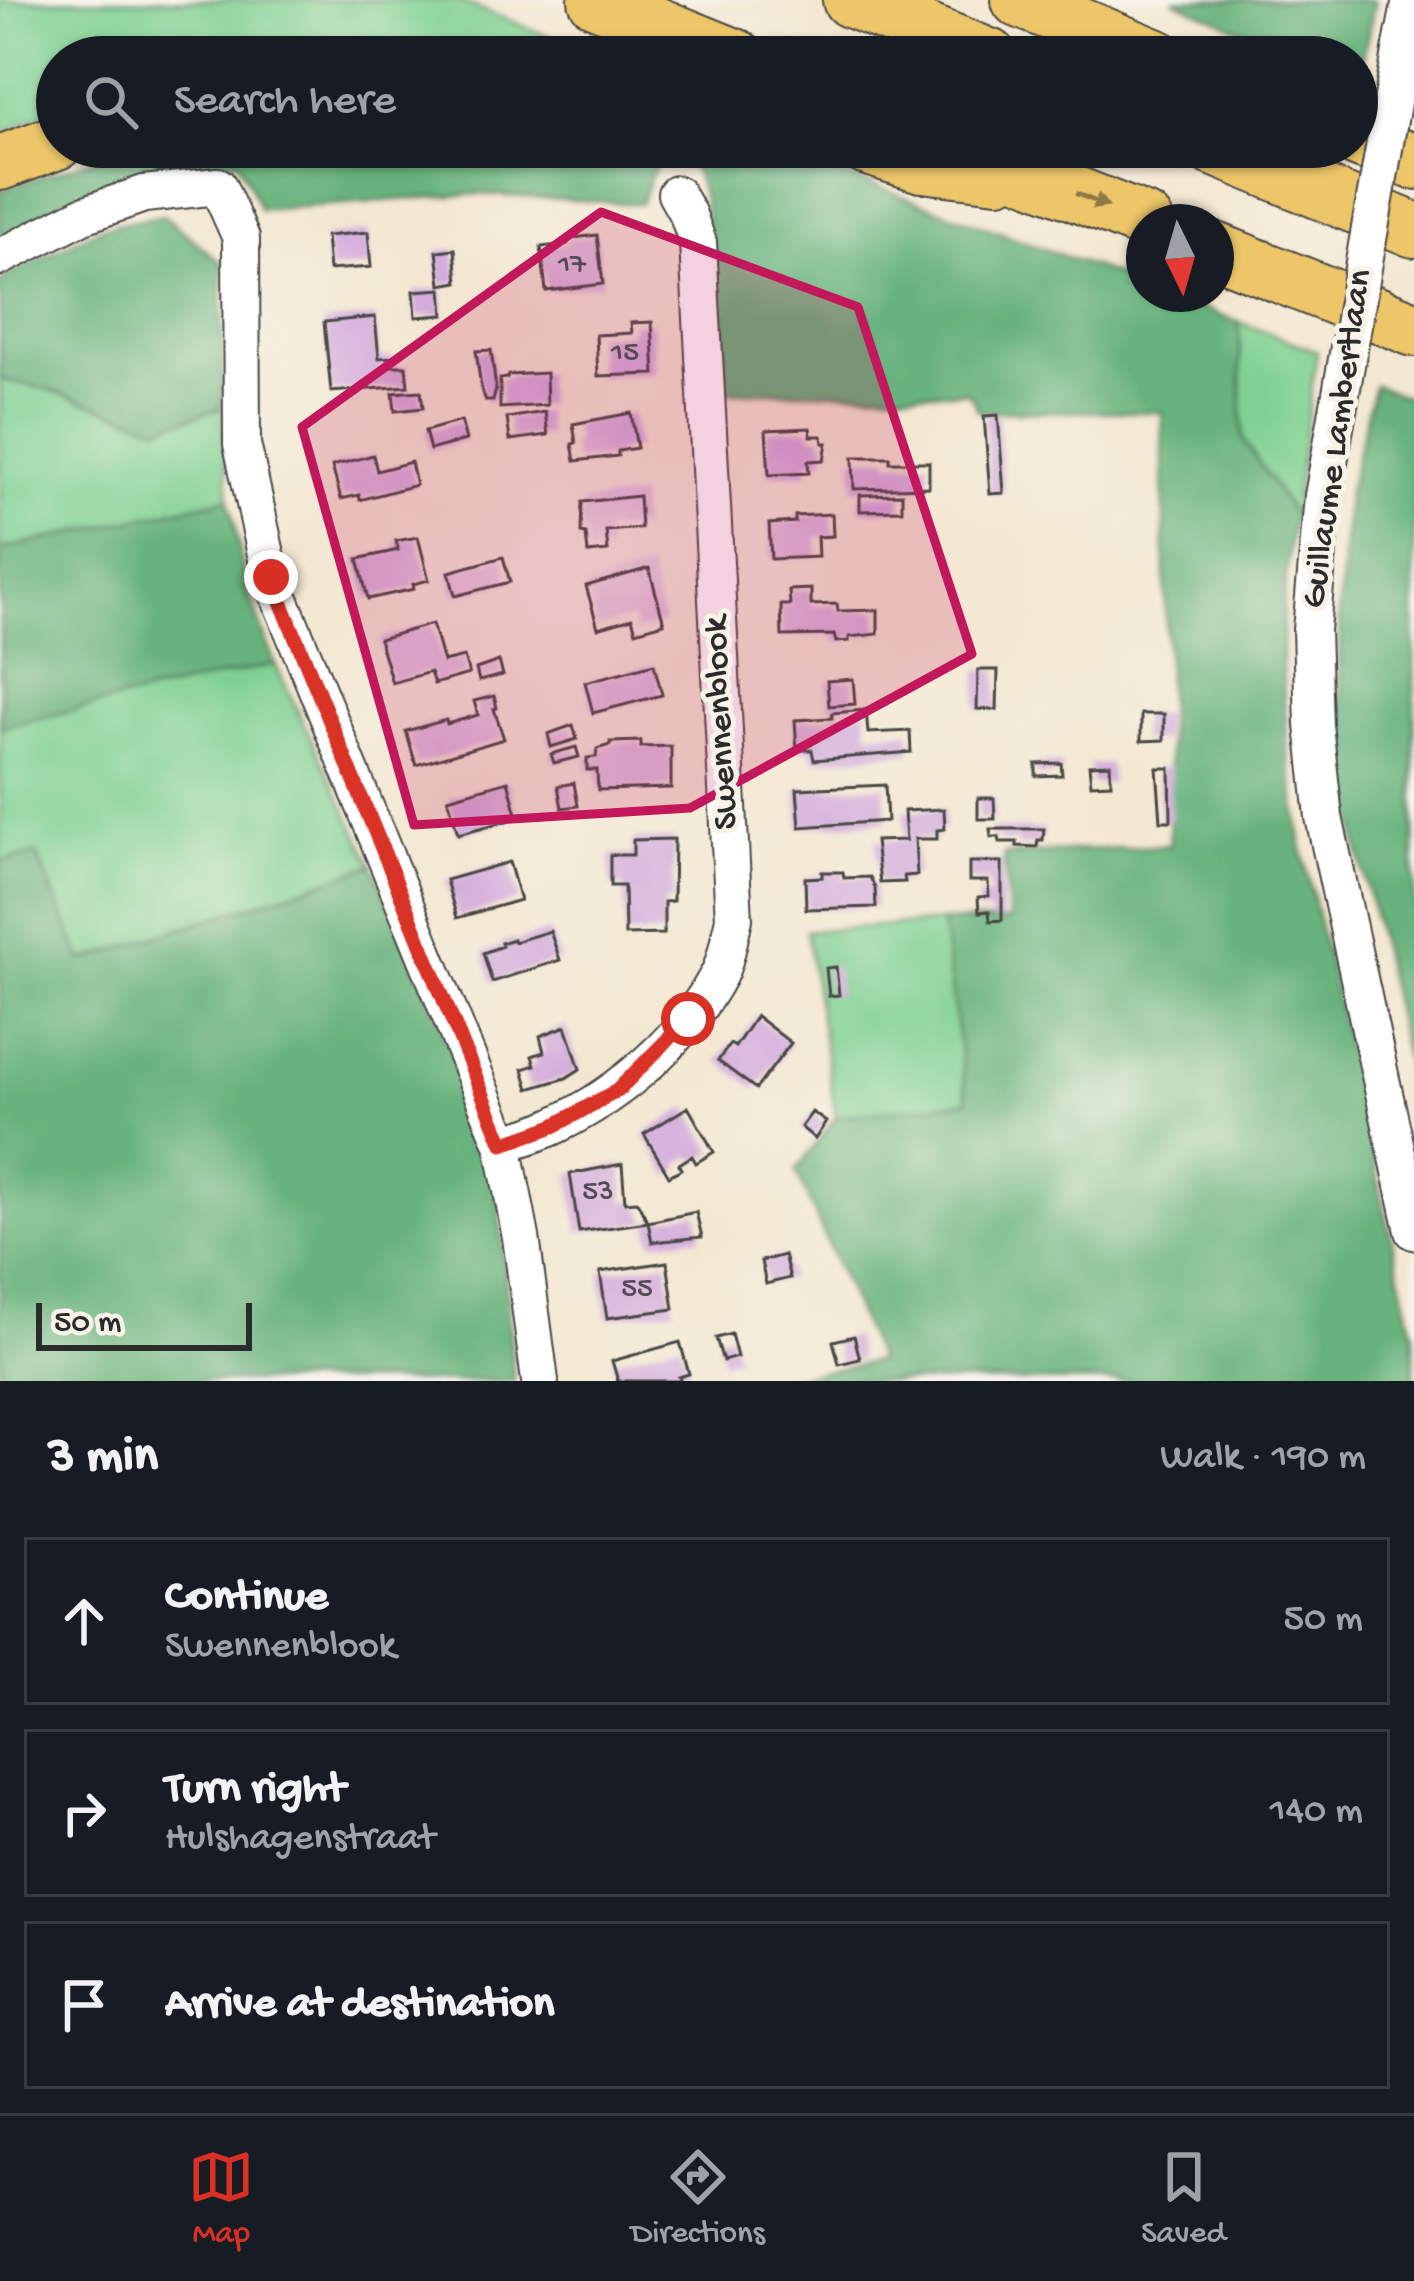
<!DOCTYPE html>
<html lang="en">
<head>
<meta charset="utf-8">
<style>
  :root { --surface:#171b24; --page:#242831; --text:#f1f3f6; --muted:#9ea1a6; --line:#363941; --accent:#d93025 }
  body { margin:0; font-family:"Gochi Hand",sans-serif; background:var(--page); color:var(--text) }
  .compass { position:absolute; left:1126px; top:204px; width:108px; height:108px; border-radius:50%; background:var(--surface); box-shadow:0 3px 9px #0004; rotate:175deg }
  .scale { position:absolute; left:36px; bottom:30px; width:216px; box-sizing:border-box; padding-left:12px; border:6px solid #2b2b2b; border-top:0; font-size:33px; line-height:42px; white-space:nowrap; color:#2b2b2b; -webkit-text-stroke:9px #f7f3e8; paint-order:stroke }
  .stop { position:absolute; width:36px; height:36px; margin:-27px; border:9px solid #d93025; border-radius:50%; background:#fff }
  .stop.end { background:#d93025; border-color:#fff; box-shadow:0 3px 12px #0008 }
  .list { margin:0; padding:0; list-style:none }
  h2 { display:flex; justify-content:space-between; align-items:center; height:156px; margin:0; padding:0 48px; font-size:51px }
  h2 small { font-size:39px; font-weight:400; color:var(--muted) }
  .list li { display:grid; grid-template-columns:78px 1fr auto; gap:36px; align-items:center; box-sizing:border-box; height:168px; margin:0 24px 24px; padding:0 24px; border:3px solid var(--line); border-radius:0px }
  .list b { display:block; font-size:45px; white-space:nowrap }
  .list p { margin:0; font-size:39px; white-space:nowrap; color:var(--muted) }
  .list em { font-size:39px; font-style:normal; color:var(--muted) }
  .icon { flex:none; width:66px; height:66px; fill:none; stroke:currentColor; stroke-width:2; stroke-linecap:round; stroke-linejoin:round }
  .map { position:relative; flex:none; width:1414px; height:1381px; overflow:hidden }
  .search { position:absolute; background:var(--surface); box-shadow:0 3px 9px #0004; left:36px; right:36px; top:36px; height:132px; display:flex; align-items:center; gap:30px; box-sizing:border-box; padding:0 42px; border-radius:66px; color:var(--muted); font-size:45px }
  .sheet { height:732px; background:var(--surface) }
  nav { display:flex; justify-content:space-around; align-items:center; box-sizing:border-box; height:168px; border-top:3px solid var(--line); background:var(--surface); font-size:33px; color:var(--muted) }
  nav a { display:grid; justify-items:center; gap:6px }
  nav .on { color:var(--accent) }
  .map>svg:first-child { display:block }
</style>
</head>
<body>
<div class="map">
<svg width="1414" height="1381" viewBox="0 0 1414 1381">
  <rect width="100%" height="100%" fill="#f7f3e8"/>
  <filter id="ink" filterUnits="userSpaceOnUse"><feTurbulence type="fractalNoise" baseFrequency=".00833" numOctaves="2"/><feDisplacementMap in="SourceGraphic" scale="24" xChannelSelector="R" yChannelSelector="G"/><feConvolveMatrix kernelMatrix="1 2 1 2 8 2 1 2 1" color-interpolation-filters="sRGB"/></filter>
  <filter id="wash" filterUnits="userSpaceOnUse"><feTurbulence type="fractalNoise" baseFrequency=".004" numOctaves="4" result="noise"/><feDisplacementMap in="SourceGraphic" scale="48" xChannelSelector="R" yChannelSelector="G"/><feGaussianBlur stdDeviation="2.7" result="paint"/><feColorMatrix in="noise" values="0 0 0 0 0 0 0 0 0 0 0 0 0 0 0 0 0 1.4 0 .05"/><feComposite in="paint" operator="in"/></filter>
  <g filter="url(#wash)">
    <rect width="100%" height="100%" fill="#f3e7d1"/>
    <path fill="#7fd193" stroke="#557e5f" stroke-width="3" d="M0,0H457L602,57H556L516,52L440,49L348,57H57V112L38,116L0,135Z
      M1239,322L1317,351L1293,515L1243,439Z
      M0,379L46,389L160,427L222,408L229,498L0,550Z
      M275,664L373,865L82,961L37,855L0,862V727Z
      M942,922L967,1101L836,1117L806,931Z"/>
    <path fill="#67b37d" stroke="#496f54" stroke-width="3" d="M1173,0H1375L1358,81L1357,57H1303Z
      M131,147H759L814,163L1144,286V294H1164L1239,322L1243,439L1293,515L1283,606L1282,668L1288,751L1303,854L1414,1336V1381H771L878,1361L796,1171L836,1117L967,1101L942,922L1009,921L1004,855L1170,845L1162,412L978,411L969,392H725C721,355 711,188 692,169C682,159 670,161 657,163L640,204L477,194L260,210L238,160L159,173L49,216L0,241V190Z
      M163,215L222,263V408L160,427L46,389L0,379V280L101,227Z
      M1374,385L1414,400V1097L1358,848L1341,727L1339,616L1347,495Z
      M229,498L248,593L275,664L0,727V550Z
      M36,854L83,961L373,865L458,1066L498,1185L514,1381H0V862Z"/>
    <g id="blocks">
      <path fill="#d3acdc" d="M368,232L371,267L329,270L326,236Z
        M597,235L603,284L546,291L541,247L567,244L566,239Z
        M455,249L458,282L441,285L437,251Z
        M442,289L444,315L416,317L414,291Z
        M375,317L379,358L392,357L393,366H406L408,386L331,392L324,322Z
        M652,322L655,374L598,376L596,335L632,333L631,323Z
        M491,350L496,389L493,401H486L481,388L476,351Z
        M546,373L547,405L500,408V379L507,378L508,375Z
        M421,391L423,408L395,411L393,393Z
        M545,412L548,435L510,440L507,418Z
        M631,413L637,448L618,451V456L575,461L572,444L576,443L573,424Z
        M998,415L1004,493L990,494L984,416Z
        M461,421L466,440L430,450L425,431Z
        M810,428L811,436H822L823,443H827L824,460L808,461L809,473L769,475L766,430Z
        M373,455L377,471L411,462L416,485L360,500L359,495L341,499L332,466Z
        M853,457H890V462H929V487L854,489Z
        M902,494V510L860,511V495Z
        M639,496L641,528L606,531L608,551L588,553L586,534L581,533L582,502Z
        M832,514L833,536L817,537L818,557L771,559L769,524L795,522V516Z
        M418,537L429,580L413,584L414,589L368,599L358,559L398,550L396,541Z
        M503,557L510,582L455,596L449,572Z
        M649,568L664,623L636,631L632,618L598,628L586,586Z
        M811,589V605L837,604L838,611L878,610V634L849,637V641L836,642L834,635L782,636L781,605H790L789,590Z
        M432,624L443,662L464,657L469,674L434,684L430,672L392,683L379,639Z
        M499,661L503,675L479,681L476,669Z
        M654,664L662,695L593,713L585,682Z
        M978,670H998L997,710L977,709Z
        M853,679L855,704L829,706L827,681Z
        M494,696L497,708L494,709L504,739L416,765L406,731L446,720L447,724L478,715L474,701Z
        M866,710L868,733L910,731L911,752L814,760L812,750H797L795,720L832,718V713Z
        M1141,714H1164V740L1141,741Z
        M573,725L577,739L551,747L548,734Z
        M641,741V747L671,746V788L598,790L597,770H587V758L596,757L597,749L610,745V742Z
        M576,747L579,757L554,763L551,754Z
        M1061,763L1062,775L1036,776V764Z
        M1110,764L1111,783L1091,784L1089,765Z
        M1157,768H1170L1171,821H1161Z
        M508,781L518,818L458,834L448,798Z
        M574,783L578,806L562,808L558,786Z
        M885,785L887,821L800,827L797,789Z
        M978,798H994L995,819H978Z
        M944,809L945,829L937,830V839H915L917,875L904,876L905,882L880,883L875,841L906,840L904,811Z
        M990,829H1044L1043,840H1038L1037,847L1017,846V842H1000L999,837H991Z
        M674,839L673,901L664,902V934L625,935L624,886H610V855H633V840Z
        M509,862L520,900L457,918L446,880Z
        M969,862H1002V920L990,921L989,911L979,912L978,897L989,896L988,881H969Z
        M822,872H843L844,878L870,877L875,888L876,907L806,909L805,878L822,877Z
        M550,931L560,960L492,982L483,953L502,946L501,943L513,939L514,942Z
        M836,967L839,995L829,996L826,968Z
        M756,1016L791,1043L756,1089L718,1061L730,1044L735,1047Z
        M566,1026L580,1069L566,1078L529,1089L523,1069L535,1065L532,1056L544,1052L540,1036Z
        M688,1107L714,1152L696,1163L692,1156L679,1164L681,1169L669,1176L644,1134Z
        M812,1112L826,1122L815,1139L801,1127Z
        M622,1164L625,1202L637,1201L648,1222L696,1212L702,1237L652,1242L648,1222L579,1232L570,1174Z
        M784,1255L790,1278L766,1284L761,1261Z
        M667,1262L674,1309L607,1318L600,1272Z
        M731,1334L737,1357L723,1361L716,1338Z
        M854,1336L860,1359L839,1364L833,1341Z
        M680,1342L689,1374L679,1377L681,1381H618L612,1361Z"/>
    </g>
  </g>
  <g filter="url(#ink)">
    <use href="#blocks" fill-opacity="0" stroke="#494744" stroke-width="3"/>
    <g fill="none" stroke-linecap="round" stroke-linejoin="round">
      <g stroke="#494744" stroke-width="40">
        <path id="minor" d="M1402,46L1411,0
          M0,257L83,215L144,194L218,186L241,238L242,444L271,577L503,1144L521,1237L540,1381
          M1323,496L1311,630L1314,725L1324,817L1414,1231
          M503,1144C521,1138 540,1133 556,1125C622,1093 684,1039 719,974C727,958 729,937 734,919L698,243L688,215L676,194"/>
      </g>
      <g stroke="#494744" stroke-width="58">
        <path id="highway" d="M596,0L737,57
          M850,0L991,57
          M1019,0L1157,57
          M1357,139L1414,162
          M865,147L922,165L998,174
          M959,147L1146,222
          M1211,147L1414,230
          M0,163L57,142
          M1216,250L1414,329"/>
      </g>
      <use href="#minor" stroke="#fff" stroke-width="36"/>
      <use href="#highway" stroke="#ecc669" stroke-width="54"/>
      <g stroke="#494744" stroke-width="40" stroke-linecap="butt">
        <path id="minor-bridge" d="M1323,496L1402,46"/>
      </g>
      <use href="#minor-bridge" stroke="#fff" stroke-width="36"/>
    </g>
    <defs><path id="oneway-solid" d="M-6-.8H1V-3.2L6.5 0L1 3.2V.8H-6Z" transform="scale(3)"/></defs>
    <use fill="#8c784a" href="#oneway-solid" transform="translate(1092 200) rotate(22)"/>
  </g>
  <g fill="none" stroke-linecap="round" stroke-linejoin="round" filter="url(#ink)">
    <path stroke="#d93025" stroke-width="15" d="M271,577L503,1144L554,1126L618,1090L688,1019"/>
  </g>
  <path fill="#c2185b" fill-opacity="0.2" stroke="#c2185b" stroke-width="9" stroke-linejoin="round" d="M601,212L858,307L972,654L690,808L414,825L302,427Z"/>
  <g text-anchor="middle" dominant-baseline="central" stroke-width="10" stroke-linejoin="round" paint-order="stroke">
    <g font-size="30" fill="#554b57">
      <text x="572" y="266">17</text>
      <text x="625" y="354">15</text>
      <text x="598" y="1193">53</text>
      <text x="637" y="1290">55</text>
    </g>
    <g font-size="36" fill="#2b2b2b" stroke="#f7f3e8">
      <text transform="translate(1339 439) rotate(-82)">Guillaume Lambertlaan</text>
      <text transform="translate(723 723) rotate(-93)">Swennenblook</text>
    </g>
  </g>
</svg>
<svg class="compass" viewBox="-18 -18 36 36"><path d="M0-13l5 13h-10z" fill="#e53935"/><path d="M0 13l5-13h-10z" fill="#9ea1a6"/></svg>
<div class="scale">50 m</div>
<div class="stop" style="left:688px;top:1019px"></div>
<div class="stop end" style="left:271px;top:577px"></div>
<div class="search"><svg class="icon" aria-label="search" viewBox="0 0 24 24"><circle cx="10" cy="10" r="6"/><path d="M15 15l6 6"/></svg>Search here</div>
</div>
<section class="sheet">
<h2>3 min<small>Walk · 190 m</small></h2>
<ul class="list">
<li><svg class="icon" aria-label="ahead" viewBox="0 0 24 24"><path d="M12 20V5M6 11l6-6 6 6"/></svg><div><b>Continue</b><p>Swennenblook</p></div><em>50 m</em></li>
<li><svg class="icon" aria-label="right" viewBox="0 0 24 24"><path d="M7 20v-9h11M14 6l5 5-5 5"/></svg><div><b>Turn right</b><p>Hulshagenstraat</p></div><em>140 m</em></li>
<li><svg class="icon" aria-label="arrive" viewBox="0 0 24 24"><path d="M6 21V4h12l-3 4 3 4H6"/></svg><div><b>Arrive at destination</b></div></li>
</ul>
</section>
<nav>
<a class="on"><svg class="icon" aria-label="map" viewBox="0 0 24 24"><path d="M3 6l6-2 6 2 6-2v14l-6 2-6-2-6 2zM9 4v14M15 6v14"/></svg>Map</a>
<a><svg class="icon" aria-label="directions" viewBox="0 0 24 24"><path d="M12 3l9 9-9 9-9-9zM9 14v-3h6M13 9l2 2-2 2"/></svg>Directions</a>
<a><svg class="icon" aria-label="saved" viewBox="0 0 24 24"><path d="M7 4h10v16l-5-4-5 4z"/></svg>Saved</a>
</nav>
</body>
</html>
